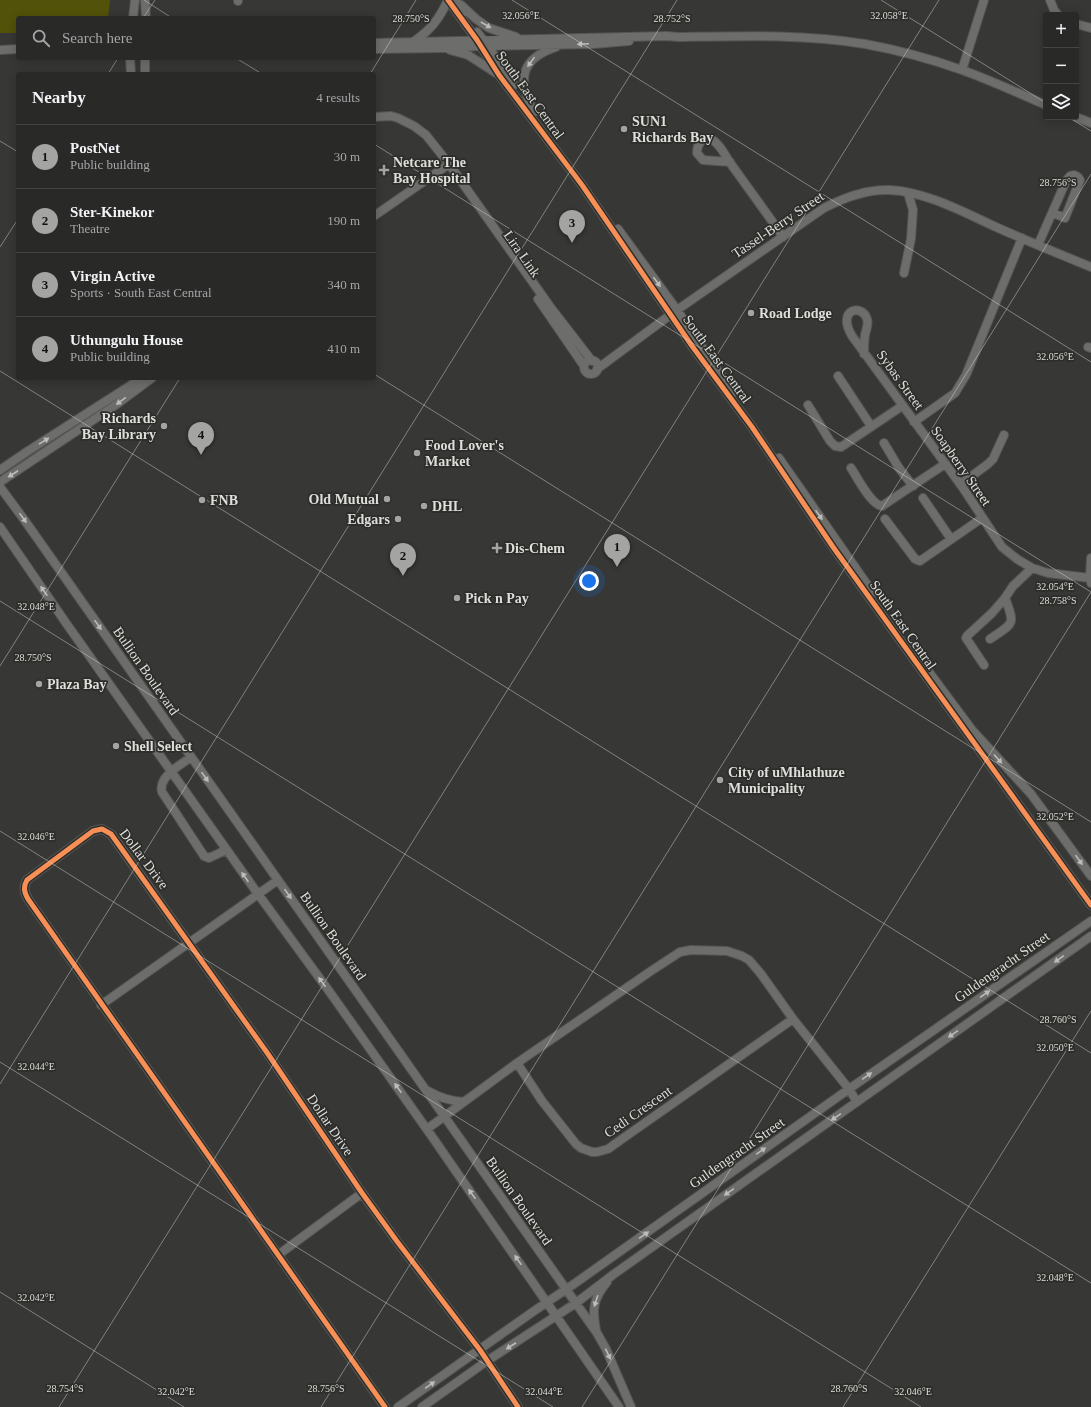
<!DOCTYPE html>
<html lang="en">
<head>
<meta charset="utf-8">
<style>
  :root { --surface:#292928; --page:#353534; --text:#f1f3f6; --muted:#a5a6a8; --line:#454545; --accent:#a4a4a2 }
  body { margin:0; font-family:Georgia,serif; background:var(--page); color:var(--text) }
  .controls { position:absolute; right:12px; top:12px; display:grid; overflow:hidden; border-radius:4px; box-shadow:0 2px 10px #0003 }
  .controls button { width:36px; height:36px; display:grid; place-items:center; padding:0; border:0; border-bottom:1px solid var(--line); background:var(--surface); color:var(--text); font:20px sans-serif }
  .you { position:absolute; left:589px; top:581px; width:14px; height:14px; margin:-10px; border:3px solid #fff; border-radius:50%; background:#1a73e8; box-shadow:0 0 0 6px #1a73e833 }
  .badge { display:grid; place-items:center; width:26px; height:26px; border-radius:50%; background:var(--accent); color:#111; font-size:13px; font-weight:700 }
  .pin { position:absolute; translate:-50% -33px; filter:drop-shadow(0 1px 2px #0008) }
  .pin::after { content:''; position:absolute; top:21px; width:14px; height:12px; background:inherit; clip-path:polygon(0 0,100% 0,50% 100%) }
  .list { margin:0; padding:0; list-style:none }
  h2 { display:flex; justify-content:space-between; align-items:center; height:52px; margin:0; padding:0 16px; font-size:17px }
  h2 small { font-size:13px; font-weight:400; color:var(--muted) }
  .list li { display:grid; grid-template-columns:26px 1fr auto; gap:12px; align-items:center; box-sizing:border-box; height:64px; padding:0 16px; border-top:1px solid var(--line) }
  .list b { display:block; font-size:15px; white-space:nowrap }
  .list p { margin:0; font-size:13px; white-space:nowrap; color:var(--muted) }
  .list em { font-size:13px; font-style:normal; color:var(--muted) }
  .icon { flex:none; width:22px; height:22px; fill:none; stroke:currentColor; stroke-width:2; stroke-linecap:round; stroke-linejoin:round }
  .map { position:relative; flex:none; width:1091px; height:1407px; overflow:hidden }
  .search { position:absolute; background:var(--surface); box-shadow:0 2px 10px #0003; left:16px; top:16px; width:360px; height:44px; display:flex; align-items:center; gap:10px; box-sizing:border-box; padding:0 14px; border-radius:4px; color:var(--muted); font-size:15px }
  .panel { position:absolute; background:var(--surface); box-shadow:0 2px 10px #0003; left:16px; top:72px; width:360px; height:308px; border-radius:4px }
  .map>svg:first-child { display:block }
</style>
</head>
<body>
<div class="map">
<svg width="1091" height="1407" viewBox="0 0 1091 1407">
  <rect width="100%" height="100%" fill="#373735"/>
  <path fill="#52520a" d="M0,0H110L108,18H18V33H0Z"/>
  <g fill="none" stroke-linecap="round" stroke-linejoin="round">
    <g stroke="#545453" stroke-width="10">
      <path id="minor" d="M145,0L146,18
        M448,0L477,40L499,75L582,185L692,346L752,427L833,547L1091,905
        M456,0L463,13
        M1050,0L1054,10L1058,15
        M238,1V0
        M461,5L476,19L489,28L516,37
        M133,18L135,0
        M1076,24L1091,28
        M477,32L488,46L514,85
        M413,42C431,30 439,19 448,0
        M374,43L667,36L678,37C740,36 803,34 865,44C898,50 931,59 962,70C990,80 1018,93 1046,105
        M374,49L444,48L480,46L593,44L629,41
        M0,50L18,49
        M450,50L468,55L496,73
        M130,58L131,74
        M962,70L984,0
        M145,74V58
        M534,112C517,80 520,59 556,47
        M374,117L391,116L398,118L414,126L426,135L449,164
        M1076,117L1091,123
        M730,162L703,160L697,153C697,143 704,134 714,141C722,147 725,156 731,164C748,188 766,212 783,237
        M374,216L449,164L551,308L592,361
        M618,229L677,310L733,393
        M1038,245L1066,181L1070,176L1074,175L1078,177L1080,180L1065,218L1053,213
        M904,273L911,239L913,210L908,193
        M538,299L584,366
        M1088,347L1091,348
        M864,354C864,347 864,341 865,335C866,329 869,325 867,319C862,303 836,309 852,336L963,488L1002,547L1017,559L1032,568L1048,573L1090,578
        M584 367a7 7 0 1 1 14 0a7 7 0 1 1-14 0Z
        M597,369L677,310L824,208C845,197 867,189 890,190C927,192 963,212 996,227C1027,241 1059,254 1091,267
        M838,376L871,426
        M808,405L830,441L835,446L841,447L902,406
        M914,422L955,393L966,375L1022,238
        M884,443L899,468L913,486
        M779,458L873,593
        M851,468C857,477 871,505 882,506L945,464
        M0,470L28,451L142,378
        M0,482L117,404L152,378
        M961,484L988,464L993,459L1004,435
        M0,487L23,518L580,1309L597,1333L606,1349L631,1407
        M923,498L951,539
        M885,519L915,559L920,561L982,518
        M0,527L66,623L258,894L329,991L433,1138L619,1407
        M1091,558L1090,578L1091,583
        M990,639C1013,623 1016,626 1005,598
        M917,656L972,730L1031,794L1091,876
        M984,665L966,638L967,636L992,613L1005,598L1013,586L1032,568
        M191,757C181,765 158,776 162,792L204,856L209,858L226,850
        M101,1005L278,880
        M517,1063L542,1101L576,1144L581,1148L592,1152H597L608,1149L622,1139L793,1019
        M428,1091C440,1098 450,1101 464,1102
        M427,1129L517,1063L651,971L680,952L691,950L727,951L742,956L749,960L761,974L793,1019L849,1089L857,1102
        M278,1255L362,1193
        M596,1330C592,1309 593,1299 607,1282
        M385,1407L28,899C24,892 23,887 27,880L93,831L102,829L111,834L268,1054L362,1193L396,1240L480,1350L518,1407
        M398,1407L534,1311L574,1284L849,1089L1091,921
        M422,1407L487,1361L576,1303L614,1274L1091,936"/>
    </g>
    <use href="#minor" stroke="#6d6d6b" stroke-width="8"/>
    <g stroke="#2d2e2a" stroke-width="8">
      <path id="cycleway" d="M448,0L477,40L499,75L582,185L692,346L752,427L833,547L1091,905
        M385,1407L28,899C24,892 23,887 27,880L93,831L102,829L111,834L268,1054L362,1193L396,1240L480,1350L518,1407"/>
    </g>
    <use href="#cycleway" stroke="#f78f57" stroke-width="5"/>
  </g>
  <defs><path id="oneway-solid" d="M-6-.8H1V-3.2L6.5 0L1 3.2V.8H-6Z"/></defs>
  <g fill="#bcbcba">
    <use href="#oneway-solid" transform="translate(486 25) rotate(30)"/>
    <use href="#oneway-solid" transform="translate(583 44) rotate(178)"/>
    <use href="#oneway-solid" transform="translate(531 62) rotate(126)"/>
    <use href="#oneway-solid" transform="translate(657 282) rotate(54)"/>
    <use href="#oneway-solid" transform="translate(121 401) rotate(143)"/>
    <use href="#oneway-solid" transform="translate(44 441) rotate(-32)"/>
    <use href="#oneway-solid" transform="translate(13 474) rotate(147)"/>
    <use href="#oneway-solid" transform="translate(819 515) rotate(55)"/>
    <use href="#oneway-solid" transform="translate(23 518) rotate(54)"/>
    <use href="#oneway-solid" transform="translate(44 591) rotate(-125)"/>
    <use href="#oneway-solid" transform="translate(98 625) rotate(55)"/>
    <use href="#oneway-solid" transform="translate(998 759) rotate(48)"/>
    <use href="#oneway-solid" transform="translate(205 777) rotate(55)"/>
    <use href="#oneway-solid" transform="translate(1079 860) rotate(54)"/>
    <use href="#oneway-solid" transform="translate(245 877) rotate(-125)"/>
    <use href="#oneway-solid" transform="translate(288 894) rotate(55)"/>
    <use href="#oneway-solid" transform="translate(1059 959) rotate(145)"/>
    <use href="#oneway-solid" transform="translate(322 982) rotate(-126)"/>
    <use href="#oneway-solid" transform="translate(985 994) rotate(-35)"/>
    <use href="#oneway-solid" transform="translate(953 1034) rotate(145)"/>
    <use href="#oneway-solid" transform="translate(867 1076) rotate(-35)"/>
    <use href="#oneway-solid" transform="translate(398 1088) rotate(-125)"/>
    <use href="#oneway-solid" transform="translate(836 1117) rotate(145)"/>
    <use href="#oneway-solid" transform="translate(761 1151) rotate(-35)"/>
    <use href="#oneway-solid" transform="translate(729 1192) rotate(145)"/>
    <use href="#oneway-solid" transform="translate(472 1194) rotate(-125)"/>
    <use href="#oneway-solid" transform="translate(644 1235) rotate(-35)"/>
    <use href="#oneway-solid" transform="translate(518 1260) rotate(-125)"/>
    <use href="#oneway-solid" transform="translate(596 1301) rotate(108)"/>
    <use href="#oneway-solid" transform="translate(511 1346) rotate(147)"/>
    <use href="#oneway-solid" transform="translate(608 1354) rotate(65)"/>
    <use href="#oneway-solid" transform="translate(430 1385) rotate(-35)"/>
  </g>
  <path fill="none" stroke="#dededc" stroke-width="1" stroke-opacity="0.45" d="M144,0L172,18M512,0L1091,362M881,0L1046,103M143,18L155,0M236,58L262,74M108,74L118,58M370,74L416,0M1068,117L1091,131M0,141L18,152M374,144L1091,592M0,247L18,219M0,371L1091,1053M374,374L1091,822M0,601L1091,1283M0,666L180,378M0,831L921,1407M0,1062L553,1407M0,1084L677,0M0,1292L184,1407M59,1407L939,0M321,1407L1091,174M582,1407L1091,592M843,1407L1091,1011"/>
  <g fill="#a4a4a2" stroke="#2d2e2a" stroke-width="1.5">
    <circle cx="624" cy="129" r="4"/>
    <path d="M382 164h4v4h4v4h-4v4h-4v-4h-4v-4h4z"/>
    <circle cx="751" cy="313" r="4"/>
    <circle cx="164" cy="426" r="4"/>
    <circle cx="417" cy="453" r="4"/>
    <circle cx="387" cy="499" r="4"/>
    <circle cx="202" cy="500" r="4"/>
    <circle cx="424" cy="506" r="4"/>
    <circle cx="398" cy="519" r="4"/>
    <path d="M495 542h4v4h4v4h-4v4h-4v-4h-4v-4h4z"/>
    <circle cx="457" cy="598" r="4"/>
    <circle cx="39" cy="684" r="4"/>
    <circle cx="116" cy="746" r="4"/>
    <circle cx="720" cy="780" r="4"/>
  </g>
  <g text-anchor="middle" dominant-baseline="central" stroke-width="3.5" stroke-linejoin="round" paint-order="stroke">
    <g font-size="14" fill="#dededc" stroke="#2d2e2a">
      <text transform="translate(530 95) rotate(54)">South East Central</text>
      <text transform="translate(778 225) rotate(-34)">Tassel-Berry Street</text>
      <text transform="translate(522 254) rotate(55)">Lira Link</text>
      <text transform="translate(717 359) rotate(54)">South East Central</text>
      <text transform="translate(900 380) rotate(54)">Sybas Street</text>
      <text transform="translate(961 466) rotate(55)">Soapberry Street</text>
      <text transform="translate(903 625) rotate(55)">South East Central</text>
      <text transform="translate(146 671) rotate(55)">Bullion Boulevard</text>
      <text transform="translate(144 859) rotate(53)">Dollar Drive</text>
      <text transform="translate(333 936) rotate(55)">Bullion Boulevard</text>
      <text transform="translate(1002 967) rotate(-35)">Guldengracht Street</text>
      <text transform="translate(638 1112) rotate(-35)">Cedi Crescent</text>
      <text transform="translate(330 1125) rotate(56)">Dollar Drive</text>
      <text transform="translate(737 1153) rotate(-35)">Guldengracht Street</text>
      <text transform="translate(519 1201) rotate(55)">Bullion Boulevard</text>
    </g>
    <g font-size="14" font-weight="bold" fill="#dededc" stroke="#2d2e2a" text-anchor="start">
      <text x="632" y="121">SUN1<tspan x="632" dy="16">Richards Bay</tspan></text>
      <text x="393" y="162">Netcare The<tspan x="393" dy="16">Bay Hospital</tspan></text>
      <text x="759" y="313">Road Lodge</text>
      <text x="156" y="418" text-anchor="end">Richards<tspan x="156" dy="16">Bay Library</tspan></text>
      <text x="425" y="445">Food Lover's<tspan x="425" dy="16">Market</tspan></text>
      <text x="379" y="499" text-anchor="end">Old Mutual</text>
      <text x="210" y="500">FNB</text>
      <text x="432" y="506">DHL</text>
      <text x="390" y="519" text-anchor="end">Edgars</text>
      <text x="505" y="548">Dis-Chem</text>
      <text x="465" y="598">Pick n Pay</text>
      <text x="47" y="684">Plaza Bay</text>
      <text x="124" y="746">Shell Select</text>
      <text x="728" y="772">City of uMhlathuze<tspan x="728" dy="16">Municipality</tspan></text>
    </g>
  </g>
  <g font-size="10" text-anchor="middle" fill="#dededc" stroke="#2d2e2a" stroke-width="3.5" stroke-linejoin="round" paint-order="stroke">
    <text x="889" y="19">32.058°E</text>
    <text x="521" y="19">32.056°E</text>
    <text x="411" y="22">28.750°S</text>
    <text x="672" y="22">28.752°S</text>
    <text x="1058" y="186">28.756°S</text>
    <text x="1055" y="360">32.056°E</text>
    <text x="1055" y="590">32.054°E</text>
    <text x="1058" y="604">28.758°S</text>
    <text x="36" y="610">32.048°E</text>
    <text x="33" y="661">28.750°S</text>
    <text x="1055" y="820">32.052°E</text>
    <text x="36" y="840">32.046°E</text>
    <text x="1058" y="1023">28.760°S</text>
    <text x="1055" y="1051">32.050°E</text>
    <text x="36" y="1070">32.044°E</text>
    <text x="1055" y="1281">32.048°E</text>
    <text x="36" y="1301">32.042°E</text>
    <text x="65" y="1392">28.754°S</text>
    <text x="326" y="1392">28.756°S</text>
    <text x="849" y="1392">28.760°S</text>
    <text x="176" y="1395">32.042°E</text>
    <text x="544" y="1395">32.044°E</text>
    <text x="913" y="1395">32.046°E</text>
  </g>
</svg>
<div class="controls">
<button>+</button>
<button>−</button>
<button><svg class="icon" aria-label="layers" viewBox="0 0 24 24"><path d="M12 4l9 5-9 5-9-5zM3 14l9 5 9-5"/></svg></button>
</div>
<div class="you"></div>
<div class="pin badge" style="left:617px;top:567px">1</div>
<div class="pin badge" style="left:403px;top:576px">2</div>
<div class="pin badge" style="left:572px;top:243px">3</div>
<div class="pin badge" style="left:201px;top:455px">4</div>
<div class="search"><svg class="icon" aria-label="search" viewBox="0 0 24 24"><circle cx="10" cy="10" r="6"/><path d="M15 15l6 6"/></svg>Search here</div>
<section class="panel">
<h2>Nearby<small>4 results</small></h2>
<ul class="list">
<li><span class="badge">1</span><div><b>PostNet</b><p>Public building</p></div><em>30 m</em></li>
<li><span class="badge">2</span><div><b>Ster-Kinekor</b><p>Theatre</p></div><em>190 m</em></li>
<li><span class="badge">3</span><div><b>Virgin Active</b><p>Sports · South East Central</p></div><em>340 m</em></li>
<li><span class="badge">4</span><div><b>Uthungulu House</b><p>Public building</p></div><em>410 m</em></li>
</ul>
</section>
</div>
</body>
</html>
